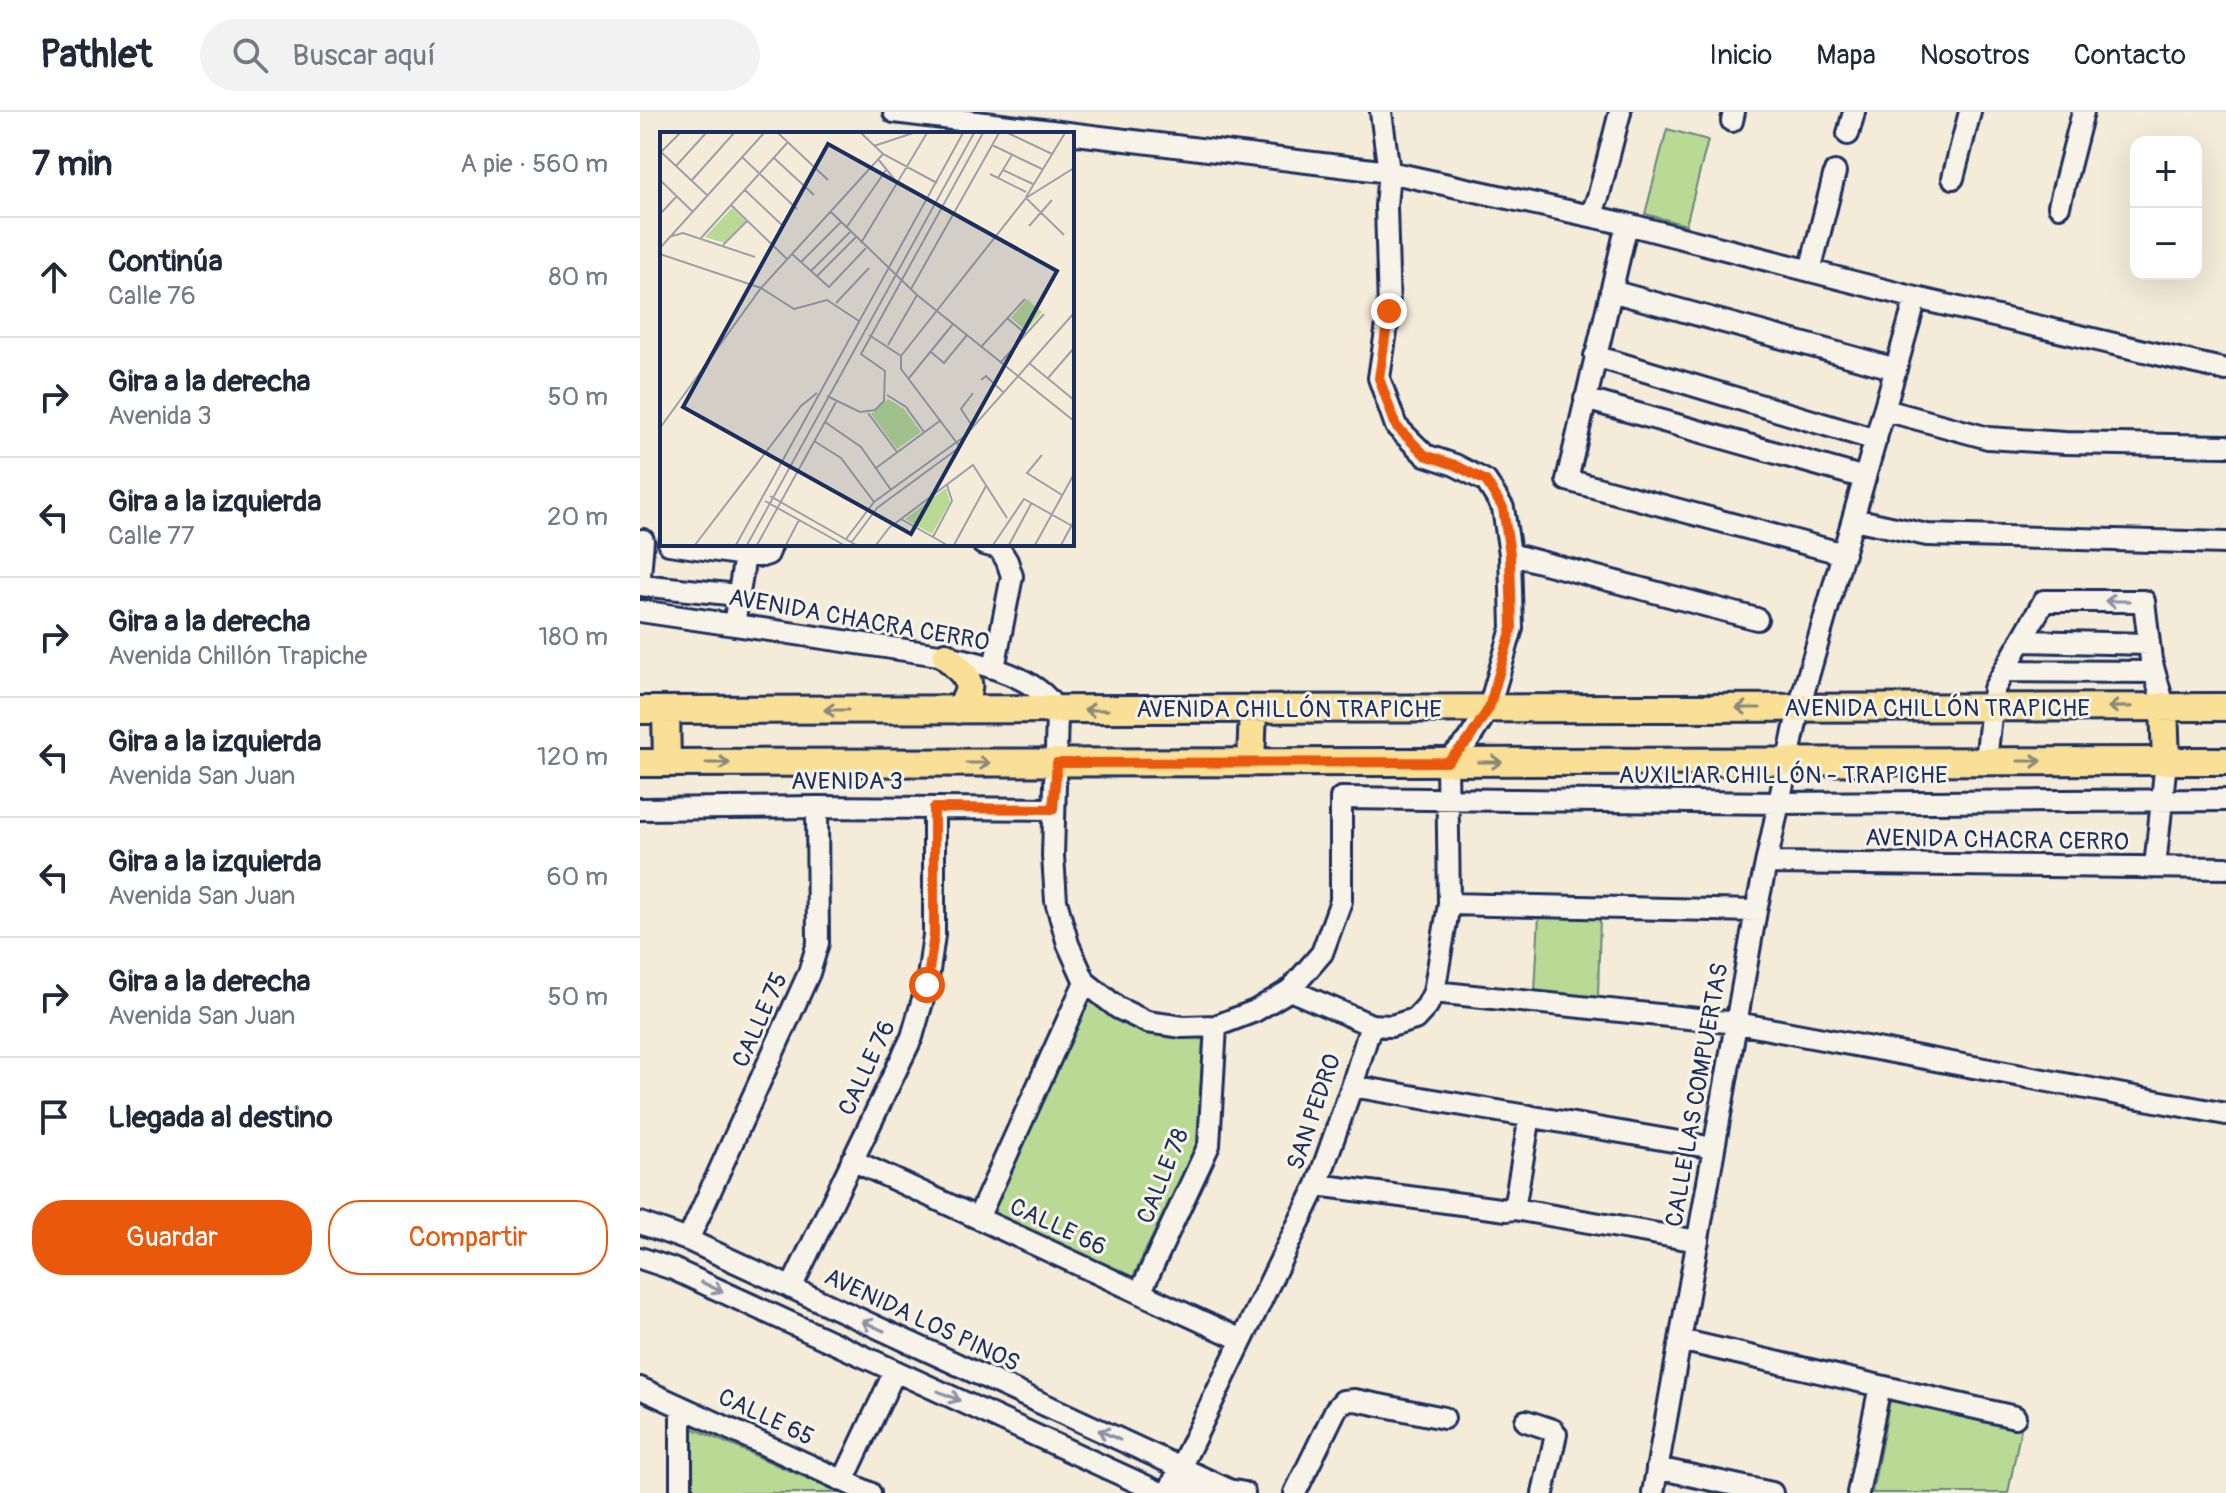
<!DOCTYPE html>
<html lang="es">
<head>
<meta charset="utf-8">
<style>
  :root { --surface:#fff; --page:#f2f2f3; --text:#1f2937; --muted:#747a83; --line:#e0e1e3; --accent:#ea580c }
  body { margin:0; font-family:Pangolin,sans-serif; background:var(--page); color:var(--text) }
  .controls { position:absolute; right:24px; top:24px; display:grid; overflow:hidden; border-radius:16px; box-shadow:0 8px 32px #0002 }
  .controls button { width:72px; height:72px; display:grid; place-items:center; padding:0; border:0; border-bottom:2px solid var(--line); background:var(--surface); color:var(--text); font:40px sans-serif }
  .stop { position:absolute; width:24px; height:24px; margin:-18px; border:6px solid #ea580c; border-radius:50%; background:#fff }
  .stop.end { background:#ea580c; border-color:#fff; box-shadow:0 2px 8px #0008 }
  .list { margin:0; padding:0; list-style:none }
  h2 { display:flex; justify-content:space-between; align-items:center; height:104px; margin:0; padding:0 32px; font-size:34px }
  h2 small { font-size:26px; font-weight:400; color:var(--muted) }
  .list li { display:grid; grid-template-columns:52px 1fr auto; gap:24px; align-items:center; box-sizing:border-box; height:120px; padding:0 32px; border-top:2px solid var(--line) }
  .list b { display:block; font-size:30px; white-space:nowrap }
  .list p { margin:0; font-size:26px; white-space:nowrap; color:var(--muted) }
  .list em { font-size:26px; font-style:normal; color:var(--muted) }
  .actions { display:flex; gap:16px; padding:24px 32px }
  .actions a { flex:1; padding:18px 0; border:2px solid var(--accent); border-radius:32px; text-align:center; font-size:28px; color:var(--accent) }
  .actions .main { background:var(--accent); color:#fff }
  .icon { flex:none; width:44px; height:44px; fill:none; stroke:currentColor; stroke-width:2; stroke-linecap:round; stroke-linejoin:round }
  .map { position:relative; flex:none; width:1586px; height:1381px; overflow:hidden }
  header { display:flex; align-items:center; gap:48px; box-sizing:border-box; height:112px; padding:0 40px; background:var(--surface); border-bottom:2px solid var(--line) }
  header strong { font-size:38px }
  nav { display:flex; gap:44px; margin-inline-start:auto; font-size:28px }
  .search { width:560px; height:72px; background:var(--page); display:flex; align-items:center; gap:20px; box-sizing:border-box; padding:0 28px; border-radius:44px; color:var(--muted); font-size:30px }
  main { display:flex }
  aside { flex:1; background:var(--surface) }
  .map>svg:first-child { display:block }
</style>
</head>
<body>
<header>
<strong>Pathlet</strong>
<div class="search"><svg class="icon" aria-label="search" viewBox="0 0 24 24"><circle cx="10" cy="10" r="6"/><path d="M15 15l6 6"/></svg>Buscar aquí</div>
<nav><a>Inicio</a><a>Mapa</a><a>Nosotros</a><a>Contacto</a></nav>
</header>
<main>
<aside>
<h2>7 min<small>A pie · 560 m</small></h2>
<ul class="list">
<li><svg class="icon" aria-label="ahead" viewBox="0 0 24 24"><path d="M12 20V5M6 11l6-6 6 6"/></svg><div><b>Continúa</b><p>Calle 76</p></div><em>80 m</em></li>
<li><svg class="icon" aria-label="right" viewBox="0 0 24 24"><path d="M7 20v-9h11M14 6l5 5-5 5"/></svg><div><b>Gira a la derecha</b><p>Avenida 3</p></div><em>50 m</em></li>
<li><svg class="icon" aria-label="left" viewBox="0 0 24 24"><path d="M17 20v-9H6M10 6l-5 5 5 5"/></svg><div><b>Gira a la izquierda</b><p>Calle 77</p></div><em>20 m</em></li>
<li><svg class="icon" aria-label="right" viewBox="0 0 24 24"><path d="M7 20v-9h11M14 6l5 5-5 5"/></svg><div><b>Gira a la derecha</b><p>Avenida Chillón Trapiche</p></div><em>180 m</em></li>
<li><svg class="icon" aria-label="left" viewBox="0 0 24 24"><path d="M17 20v-9H6M10 6l-5 5 5 5"/></svg><div><b>Gira a la izquierda</b><p>Avenida San Juan</p></div><em>120 m</em></li>
<li><svg class="icon" aria-label="left" viewBox="0 0 24 24"><path d="M17 20v-9H6M10 6l-5 5 5 5"/></svg><div><b>Gira a la izquierda</b><p>Avenida San Juan</p></div><em>60 m</em></li>
<li><svg class="icon" aria-label="right" viewBox="0 0 24 24"><path d="M7 20v-9h11M14 6l5 5-5 5"/></svg><div><b>Gira a la derecha</b><p>Avenida San Juan</p></div><em>50 m</em></li>
<li><svg class="icon" aria-label="arrive" viewBox="0 0 24 24"><path d="M6 21V4h12l-3 4 3 4H6"/></svg><div><b>Llegada al destino</b></div></li>
</ul>
<div class="actions"><a class="main">Guardar</a><a>Compartir</a></div>
</aside>
<div class="map">
<svg width="1586" height="1381" viewBox="0 0 1586 1381">
  <rect width="100%" height="100%" fill="#f4ecd9"/>
  <filter id="ink" filterUnits="userSpaceOnUse"><feTurbulence type="fractalNoise" baseFrequency=".0125" numOctaves="2"/><feDisplacementMap in="SourceGraphic" scale="16" xChannelSelector="R" yChannelSelector="G"/><feConvolveMatrix kernelMatrix="1 2 1 2 8 2 1 2 1" color-interpolation-filters="sRGB"/></filter>
  <g filter="url(#ink)">
    <path fill="#b8da95" stroke="#6a847a" stroke-width="2" d="M1027,17L1068,28L1046,113L1005,102Z
      M899,803L960,804L958,886L895,880Z
      M449,887L507,921L563,927L558,1030L493,1165L352,1100Z
      M1250,1289L1381,1316L1368,1381H1232Z
      M50,1315L201,1381H50Z"/>
    <g fill="none" stroke-linecap="round" stroke-linejoin="round">
      <g stroke="#1b2f5e" stroke-width="26">
        <path id="minor" d="M254,0L749,60L987,112L1276,186L1586,258
          M1092,9L1094,0
          M1208,22L1214,0
          M1313,66L1330,0
          M1419,94L1443,0
          M951,104L959,82L980,0
          M987,112L927,368L1204,442
          M1170,159L1195,60
          M971,179L1256,257
          M955,244L1236,328
          M945,287L1225,366
          M1245,298L1348,326L1425,331L1586,334
          M1214,407L1287,423L1586,431
          M29,432L105,443L94,513
          M343,432L359,436L367,449L372,464L354,556
          M870,442L1117,507
          M105,443L122,444L128,442L132,432
          M0,464L3,428
          M0,473L98,483
          M0,499L306,544C339,550 406,567 417,602L413,744L416,789L428,832L445,870L478,896L507,910L543,915L576,914L615,899L650,878L682,841L701,789V686L1139,691L1586,688
          M1381,529L1509,532
          M1364,559L1514,560
          M1346,649L1354,577L1404,489H1504L1511,548L1524,594
          M0,697L177,695L413,697
          M1127,751L1586,756
          M1515,755L1526,649
          M809,792L1116,799
          M650,878L731,913
          M794,880L1097,911L1586,1002
          M712,974L1074,1036
          M212,1048L602,1228
          M677,1073L867,1098L874,1097L1058,1129
          M874,1097L890,1004
          M338,1106L445,870
          M0,1111L48,1128L587,1377
          M48,1128L169,861L178,831L177,695
          M0,1146L33,1157L521,1381
          M151,1176L272,925L287,873L294,823V696
          M500,1181L569,1033L576,914
          M1040,1228L1375,1305
          M0,1276L230,1381
          M886,1309L913,1318L916,1322L903,1381
          M1017,1356L1132,1381
          M203,1369L255,1259
          M41,1381V1295
          M528,1381L677,1073L712,974L731,913L751,914L775,907L787,894L794,880L809,792L807,650L828,629L849,596L872,516L870,442L863,396L846,369L815,353L785,343L756,314L739,266L749,199L746,94L749,60L741,0
          M533,1381C556,1373 581,1376 604,1381
          M655,1381L696,1297L703,1289L715,1288L804,1306
          M1013,1381L1116,799L1159,596L1276,186
          M1218,1381L1240,1274"/>
      </g>
      <g stroke="#1b2f5e" stroke-width="32">
        <path id="major" d="M306,544C327,564 338,571 318,598
          M1524,594L1526,649
          M0,598L1586,595
          M26,598L27,651
          M611,650L613,597
          M0,651L1586,649"/>
      </g>
      <use href="#minor" stroke="#f7f3e8" stroke-width="20"/>
      <use href="#major" stroke="#f9e096" stroke-width="26"/>
    </g>
    <defs><path id="oneway-shaft" d="M-6 0H5M1.5-3L5.5 0L1.5 3" fill="none" stroke-width="1.6" stroke-linecap="round" stroke-linejoin="round" transform="scale(2)"/></defs>
    <g stroke="#8991a3">
      <use href="#oneway-shaft" transform="translate(1477 489) rotate(-180)"/>
      <use href="#oneway-shaft" transform="translate(72 1175) rotate(25)"/>
      <use href="#oneway-shaft" transform="translate(233 1214) rotate(-155)"/>
      <use href="#oneway-shaft" transform="translate(309 1284) rotate(24)"/>
      <use href="#oneway-shaft" transform="translate(469 1323) rotate(-155)"/>
    </g>
    <g stroke="#8a887a">
      <use href="#oneway-shaft" transform="translate(1480 595) rotate(179)"/>
      <use href="#oneway-shaft" transform="translate(1108 596) rotate(180)"/>
      <use href="#oneway-shaft" transform="translate(196 598) rotate(180)"/>
      <use href="#oneway-shaft" transform="translate(456 598) rotate(180)"/>
      <use href="#oneway-shaft" transform="translate(1390 649)"/>
      <use href="#oneway-shaft" transform="translate(850 650)"/>
      <use href="#oneway-shaft" transform="translate(78 651)"/>
      <use href="#oneway-shaft" transform="translate(338 651)"/>
    </g>
  </g>
  <g fill="none" stroke-linecap="round" stroke-linejoin="round" filter="url(#ink)">
    <path stroke="#ea580c" stroke-width="10" d="M287,873L294,823V696L413,697L417,651L807,650L828,629L849,596L872,516L870,442L863,396L846,369L815,353L785,343L756,314L739,266L749,199"/>
  </g>
  <g text-anchor="middle" dominant-baseline="central" stroke-width="6" stroke-linejoin="round" paint-order="stroke">
    <g font-size="24" fill="#1b2f5e" stroke="#f7f3e8">
      <text transform="translate(219 508) rotate(10)">AVENIDA CHACRA CERRO</text>
      <text x="1297" y="596">AVENIDA CHILLÓN TRAPICHE</text>
      <text x="649" y="597">AVENIDA CHILLÓN TRAPICHE</text>
      <text x="1143" y="663">AUXILIAR CHILLÓN - TRAPICHE</text>
      <text x="207" y="669">AVENIDA 3</text>
      <text transform="translate(1357 728) rotate(1)">AVENIDA CHACRA CERRO</text>
      <text transform="translate(120 908) rotate(-66)">CALLE 75</text>
      <text transform="translate(227 956) rotate(-65)">CALLE 76</text>
      <text transform="translate(1057 983) rotate(-80)">CALLE LAS COMPUERTAS</text>
      <text transform="translate(674 1000) rotate(-71)">SAN PEDRO</text>
      <text transform="translate(523 1064) rotate(-68)">CALLE 78</text>
      <text transform="translate(418 1115) rotate(25)">CALLE 66</text>
      <text transform="translate(282 1208) rotate(25)">AVENIDA LOS PINOS</text>
      <text transform="translate(126 1305) rotate(25)">CALLE 65</text>
    </g>
  </g>
  <g transform="translate(20 20)">
    <rect width="414" height="414" fill="#f4ecd9"/>
    <path d="M72,76L86,89L65,111L45,105ZM367,167L382,180L366,199L351,186ZM228,267L244,277L261,300L237,317L211,282ZM286,356L290,370L272,402L245,387Z" fill="#b8da95"/>
    <path fill="none" stroke="#9da0a8" stroke-width="2" d="M118,1L168,48M201,1L223,22L277,51M348,1L392,22M332,13L382,37M214,14L253,1M0,19L48,64M1,20L20,1M82,25L137,77M114,26L154,63M218,27L239,53M16,34L46,1M343,38L373,52M330,42L366,60M338,46L352,23M0,48L33,80M32,48L74,1M85,58L124,95M366,65L405,1M366,66L404,103M71,73L127,127M171,80L257,163L414,289M0,82L17,64M369,94L392,68M186,96L226,38M12,104L23,101L95,125M41,106L128,10M201,111L267,1M63,113L88,88M0,116L104,1M0,122L101,156L134,177L167,168L199,189M132,122L169,155L206,116M141,130L181,90M151,139L190,100M157,144L196,105M251,157L339,1M176,171L209,136M347,186L366,202M209,203L241,224V237L300,315M228,213L257,163M321,215L365,167M271,220L284,231L307,203M241,224L366,66L414,36M340,231L384,182M369,231L414,268M249,246L293,192M388,246L414,216M321,248L326,244L343,260M227,263L246,275L264,300M167,264L200,280L215,278L224,269L225,239L201,222L323,1M208,281L237,320M165,290L201,315L231,358M313,295L301,277L313,261M0,296L101,156L223,22M154,309L181,326L214,370M382,323L367,341L402,363M216,336L281,288M110,364L196,413M105,369L184,413M241,387L287,413M273,405L292,369L287,353M186,407L214,370L305,304L414,181M191,411L217,376L300,315M35,413L141,274L157,261M76,413L303,1M87,413L314,1M97,413L176,270M126,413L139,388M216,413L229,396L313,333L347,386M294,413L326,354M333,413L364,367L414,395M349,413L371,372M375,413L414,342M401,413L414,389"/>
    <path fill="#1b2f5e" fill-opacity="0.15" stroke="#1b2f5e" stroke-width="4" d="M168,12L397,139L251,402L23,275Z"/>
    <rect width="414" height="414" fill="none" stroke="#1b2f5e" stroke-width="4"/>
  </g>
</svg>
<div class="controls">
<button>+</button>
<button>−</button>
</div>
<div class="stop" style="left:287px;top:873px"></div>
<div class="stop end" style="left:749px;top:199px"></div>
</div>
</main>
</body>
</html>
